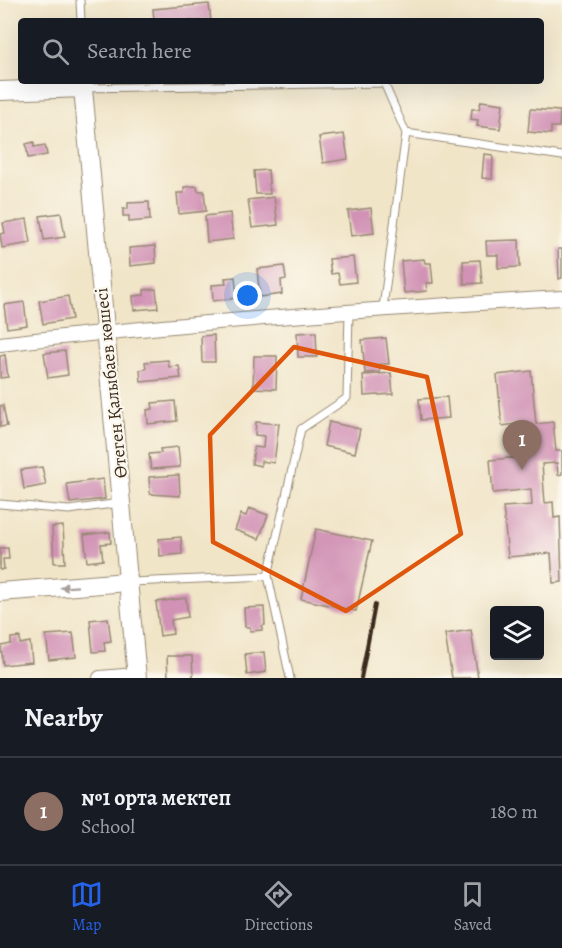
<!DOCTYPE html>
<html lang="en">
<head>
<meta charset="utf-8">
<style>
  :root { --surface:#171b24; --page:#20242c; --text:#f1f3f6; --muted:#9ea1a6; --line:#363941; --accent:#2563eb }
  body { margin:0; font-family:Alegreya,serif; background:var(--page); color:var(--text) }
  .controls { position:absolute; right:18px; bottom:18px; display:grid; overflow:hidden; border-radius:6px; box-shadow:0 6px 24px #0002 }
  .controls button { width:54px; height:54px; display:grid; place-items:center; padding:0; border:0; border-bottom:2px solid var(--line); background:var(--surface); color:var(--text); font:30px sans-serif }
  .you { position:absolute; left:248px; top:296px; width:21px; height:21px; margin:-15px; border:4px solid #fff; border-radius:50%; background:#1a73e8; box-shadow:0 0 0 9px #1a73e833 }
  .badge { display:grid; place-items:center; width:39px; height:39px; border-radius:50%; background:var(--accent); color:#fff; font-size:20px; font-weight:700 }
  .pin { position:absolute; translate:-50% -50px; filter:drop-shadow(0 2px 3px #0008) }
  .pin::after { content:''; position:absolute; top:32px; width:21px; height:18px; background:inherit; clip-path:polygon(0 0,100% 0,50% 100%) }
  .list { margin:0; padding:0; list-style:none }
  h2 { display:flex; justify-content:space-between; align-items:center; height:78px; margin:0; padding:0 24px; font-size:26px }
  h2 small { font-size:20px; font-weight:400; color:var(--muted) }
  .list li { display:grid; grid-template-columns:39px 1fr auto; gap:18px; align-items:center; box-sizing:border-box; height:108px; padding:0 24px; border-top:2px solid var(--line) }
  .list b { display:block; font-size:22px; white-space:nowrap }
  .list p { margin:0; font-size:20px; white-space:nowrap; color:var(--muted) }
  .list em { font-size:20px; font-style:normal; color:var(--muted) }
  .icon { flex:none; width:33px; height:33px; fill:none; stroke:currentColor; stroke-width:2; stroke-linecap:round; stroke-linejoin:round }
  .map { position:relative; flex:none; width:562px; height:678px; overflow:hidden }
  .search { position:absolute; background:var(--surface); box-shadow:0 6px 24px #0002; left:18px; right:18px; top:18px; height:66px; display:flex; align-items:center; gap:15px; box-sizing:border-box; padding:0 21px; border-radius:6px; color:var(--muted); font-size:22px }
  .sheet { height:186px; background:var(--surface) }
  nav { display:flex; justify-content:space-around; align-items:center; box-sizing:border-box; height:84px; border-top:2px solid var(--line); background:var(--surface); font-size:16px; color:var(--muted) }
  nav a { display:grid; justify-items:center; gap:3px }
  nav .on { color:var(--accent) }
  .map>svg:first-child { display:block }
</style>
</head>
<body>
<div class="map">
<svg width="562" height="678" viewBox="0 0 562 678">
  <rect width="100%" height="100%" fill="#fbf7ec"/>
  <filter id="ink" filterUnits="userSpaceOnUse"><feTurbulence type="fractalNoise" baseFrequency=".0167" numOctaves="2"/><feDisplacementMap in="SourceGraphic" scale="12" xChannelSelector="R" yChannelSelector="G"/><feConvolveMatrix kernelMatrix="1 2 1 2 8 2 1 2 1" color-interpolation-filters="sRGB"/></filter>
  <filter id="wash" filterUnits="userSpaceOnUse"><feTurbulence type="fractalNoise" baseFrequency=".008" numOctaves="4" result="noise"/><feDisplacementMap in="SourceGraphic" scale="24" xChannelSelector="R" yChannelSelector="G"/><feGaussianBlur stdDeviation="1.35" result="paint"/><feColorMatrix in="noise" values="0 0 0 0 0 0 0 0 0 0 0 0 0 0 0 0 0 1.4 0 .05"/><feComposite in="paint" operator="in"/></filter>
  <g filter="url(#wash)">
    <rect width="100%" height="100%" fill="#f1e5c8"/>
    <g id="blocks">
      <path fill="#d192b5" d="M209,4L211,21H154L153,9Z
        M481,101L503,104L500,129L477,126L478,120L471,119L472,109H479Z
        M530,109L560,111L559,127H551V134L528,132Z
        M344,134L348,159L323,163L319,137Z
        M34,142V147L45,145L47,155L28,158L26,144Z
        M484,154L493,155L492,179L482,178Z
        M268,170L270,194H256L254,171Z
        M197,186L198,191H204L206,211L179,214L177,193H184V187Z
        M274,197L278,225L252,228L248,200Z
        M149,202L150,220L129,222V216H123V209H128V203Z
        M371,208L374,233L351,236L348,211Z
        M61,213L65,237L44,240L40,216Z
        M230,213L233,239L207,242L205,216Z
        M27,219L31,243L2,248L0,234L5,233L3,223Z
        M519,240L520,267L498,268V255H487L486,241Z
        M155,246L156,263L130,266L129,248Z
        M558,249H562V278L559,279Z
        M353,257L356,282L340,284L338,273L331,274L329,259Z
        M424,259L425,263H431L433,283H426L427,291L404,293L401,261Z
        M480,260L482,283L464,284L463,261Z
        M284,266L286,279L281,280L282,294L260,297L257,269Z
        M235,277L237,298L213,301L212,285L226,284L225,278Z
        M156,289L158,308L134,310L133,296L144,295V290Z
        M68,296L72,319L43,324L39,301Z
        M24,302L27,325L7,328L4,305Z
        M316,332L317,357H298L297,333Z
        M214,335L215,362H202L201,336Z
        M386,338L389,364H379L380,372L365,373L362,340Z
        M65,351L68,375L48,378L44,353Z
        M5,355L8,377L0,378V356Z
        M254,356H277L276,389L253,388Z
        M168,360L169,367L179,366L181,378L141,382L140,370L146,369L145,362Z
        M531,371L536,424L553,422L556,451H562V474L558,475L557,463L542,464L545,503L553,502L554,518L560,517L562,582L553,583L551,553L508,557L503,507L532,505L531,489L493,493L490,460L520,457L517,424L502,426L497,375Z
        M391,373L393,394L364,396L363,375Z
        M447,397L449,418L421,420L419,399Z
        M175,401L177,421L148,424L147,410L153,409L152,403Z
        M3,405L7,426L0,427V406Z
        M256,422L279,424L274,463L261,461V466L252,464L254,447L263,448L264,436L255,435Z
        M329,422L360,429L355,453L324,446Z
        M178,447L180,467L151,469L149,454L161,453L160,449Z
        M42,467L46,485L24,489L21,470Z
        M179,475L180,496L150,494L149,477Z
        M103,479L105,499L70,503L67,484Z
        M249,508L268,515L259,539L235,530L241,514L246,516Z
        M63,526L65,563H54L52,527Z
        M316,529L372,541L356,611L301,599Z
        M110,532L111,543L101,544L103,560L87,562L84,535Z
        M181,537L182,554L160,556L159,539Z
        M0,548H8L9,559H3L4,569L0,570Z
        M186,598L188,617L171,620L173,634L160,636L156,602Z
        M264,607L265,625L262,626V630L250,631V627H245L244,608Z
        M108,618L111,641L104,642L105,651L93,652L90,620Z
        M471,630L478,678H452L445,634Z
        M73,633L76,657L49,660L46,635Z
        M20,637V644L30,642L32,662L3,665L1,646L11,644V638Z
        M264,652L266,672L247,675L245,654Z
        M167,656H192L193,678H168Z"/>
    </g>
  </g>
  <g filter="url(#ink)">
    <use href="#blocks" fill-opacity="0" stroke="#968873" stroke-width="1.5"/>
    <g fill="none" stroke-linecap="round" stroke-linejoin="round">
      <g stroke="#968873" stroke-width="9">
        <path id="service" d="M80,0L81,21
          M84,88L384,83L406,133L383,308
          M406,133L562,156
          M0,504L69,510L120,503
          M268,576L290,678
          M131,582L268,576L301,429L347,398L349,311"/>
      </g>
      <g stroke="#968873" stroke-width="16">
        <path id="minor" d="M0,344C187,322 374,309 562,298
          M100,678L136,675"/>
      </g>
      <g stroke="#968873" stroke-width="20">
        <path id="tertiary" d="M0,91L83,88L137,678
          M0,592L127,582"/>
      </g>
      <use href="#service" stroke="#fff" stroke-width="7"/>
      <use href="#minor" stroke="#fff" stroke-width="14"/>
      <use href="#tertiary" stroke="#fff" stroke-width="18"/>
      <path stroke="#3b2a1e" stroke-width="4" d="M361,678L375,605"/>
    </g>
    <defs><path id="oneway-solid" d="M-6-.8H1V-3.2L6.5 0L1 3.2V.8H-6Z" transform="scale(1.5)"/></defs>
    <use fill="#a79f9a" href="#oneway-solid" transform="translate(69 587) rotate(176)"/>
  </g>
  <path fill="none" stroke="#df570d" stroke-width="4.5" stroke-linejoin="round" d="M294,347L427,377L461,534L346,611L213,542L210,435Z"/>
  <g text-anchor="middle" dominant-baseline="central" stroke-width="4.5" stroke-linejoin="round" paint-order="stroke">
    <g font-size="18" fill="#3b2a1e" stroke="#fbf7ec">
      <text transform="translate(111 383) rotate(-96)">Өтеген Қалыбаев көшесі</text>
    </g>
  </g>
</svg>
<div class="controls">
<button><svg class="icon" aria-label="layers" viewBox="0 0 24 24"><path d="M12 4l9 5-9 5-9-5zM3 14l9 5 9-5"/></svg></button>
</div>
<div class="you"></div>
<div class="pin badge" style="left:522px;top:470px;background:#8d6e63">1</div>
<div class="search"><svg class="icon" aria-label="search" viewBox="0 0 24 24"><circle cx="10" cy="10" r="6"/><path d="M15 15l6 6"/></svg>Search here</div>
</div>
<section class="sheet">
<h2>Nearby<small></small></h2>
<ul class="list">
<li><span class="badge" style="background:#8d6e63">1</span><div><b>№1 орта мектеп</b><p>School</p></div><em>180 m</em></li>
</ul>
</section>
<nav>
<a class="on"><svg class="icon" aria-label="map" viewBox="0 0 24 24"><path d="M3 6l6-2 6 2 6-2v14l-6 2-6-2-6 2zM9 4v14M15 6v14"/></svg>Map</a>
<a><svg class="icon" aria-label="directions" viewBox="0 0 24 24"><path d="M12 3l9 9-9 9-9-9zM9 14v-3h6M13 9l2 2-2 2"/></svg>Directions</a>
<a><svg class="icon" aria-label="saved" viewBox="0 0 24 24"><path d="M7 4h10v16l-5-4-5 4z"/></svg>Saved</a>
</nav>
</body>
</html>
